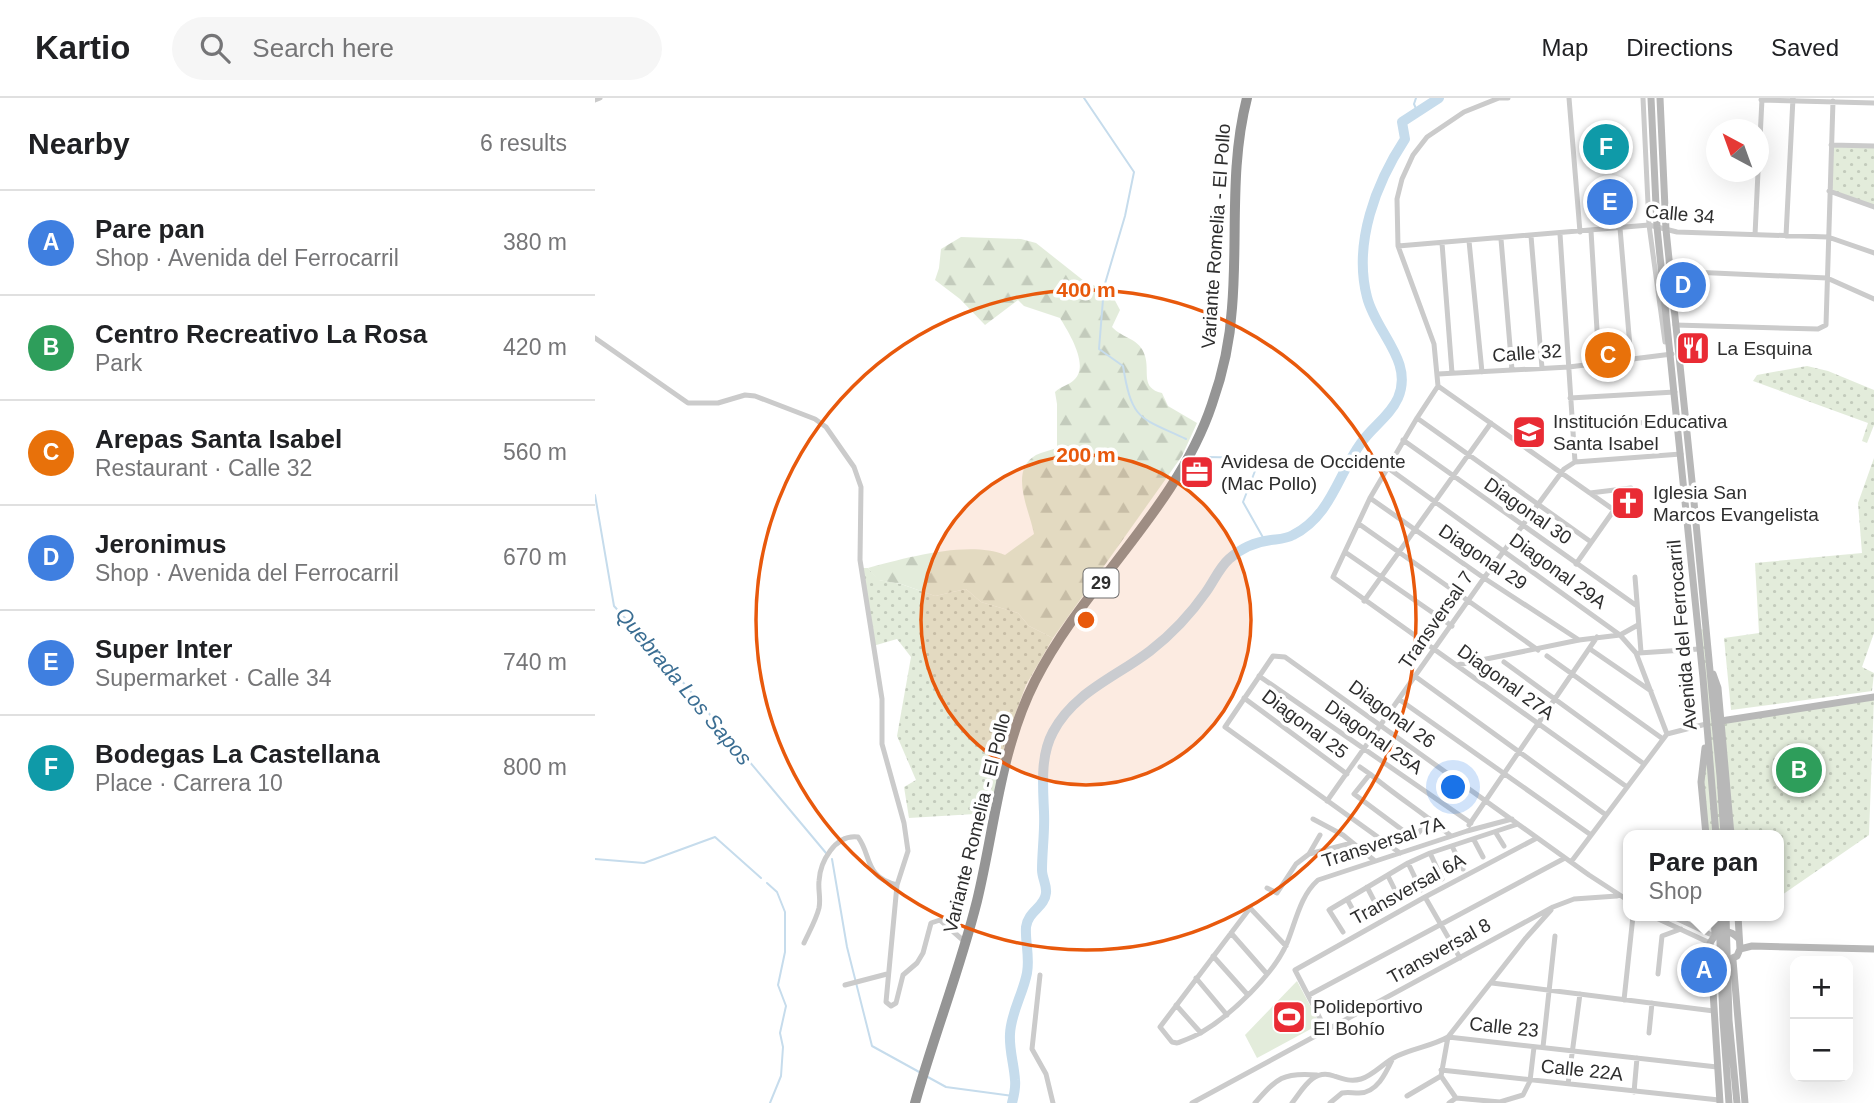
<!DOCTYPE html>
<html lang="en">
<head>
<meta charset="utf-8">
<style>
  :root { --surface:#fff; --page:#f6f6f6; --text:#202124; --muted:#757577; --line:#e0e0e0; --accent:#e92b34 }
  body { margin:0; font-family:Arial,sans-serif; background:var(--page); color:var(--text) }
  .controls { position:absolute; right:21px; bottom:21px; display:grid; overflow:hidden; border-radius:14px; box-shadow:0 7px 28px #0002 }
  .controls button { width:63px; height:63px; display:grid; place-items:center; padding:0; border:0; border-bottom:2px solid var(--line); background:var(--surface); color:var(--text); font:35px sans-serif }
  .compass { position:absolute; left:1111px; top:21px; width:63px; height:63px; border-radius:50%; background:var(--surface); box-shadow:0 7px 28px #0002; rotate:319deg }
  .you { position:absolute; left:859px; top:690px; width:24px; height:24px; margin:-18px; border:5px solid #fff; border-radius:50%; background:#1a73e8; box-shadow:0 0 0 10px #1a73e833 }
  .badge { display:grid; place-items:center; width:46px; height:46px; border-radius:50%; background:var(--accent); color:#fff; font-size:23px; font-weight:700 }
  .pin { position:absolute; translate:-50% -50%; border:4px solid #fff; box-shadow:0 2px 7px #0006 }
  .popup { position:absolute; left:1028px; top:732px; width:161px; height:91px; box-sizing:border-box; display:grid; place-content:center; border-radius:14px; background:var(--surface); filter:drop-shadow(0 2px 5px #0005); font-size:23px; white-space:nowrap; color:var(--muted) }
  .popup b { font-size:26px; color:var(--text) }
  .popup::after { content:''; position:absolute; left:50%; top:100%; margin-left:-14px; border:14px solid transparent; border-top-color:var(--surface) }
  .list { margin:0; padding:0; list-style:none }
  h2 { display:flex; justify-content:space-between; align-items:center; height:91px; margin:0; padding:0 28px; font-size:30px }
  h2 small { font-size:23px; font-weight:400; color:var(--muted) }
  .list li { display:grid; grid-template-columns:46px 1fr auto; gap:21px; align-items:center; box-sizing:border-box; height:105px; padding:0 28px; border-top:2px solid var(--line) }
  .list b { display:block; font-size:26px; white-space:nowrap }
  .list p { margin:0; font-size:23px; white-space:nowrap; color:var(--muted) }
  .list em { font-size:23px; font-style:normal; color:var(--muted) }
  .icon { flex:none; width:38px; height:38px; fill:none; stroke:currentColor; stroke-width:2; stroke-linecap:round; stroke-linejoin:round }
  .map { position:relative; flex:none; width:1279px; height:1005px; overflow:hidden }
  header { display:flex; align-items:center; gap:42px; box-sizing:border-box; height:98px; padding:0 35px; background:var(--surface); border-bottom:2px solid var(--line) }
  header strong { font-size:33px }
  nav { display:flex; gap:38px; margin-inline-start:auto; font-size:24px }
  .search { width:490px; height:63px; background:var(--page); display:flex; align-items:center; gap:18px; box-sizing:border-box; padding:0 24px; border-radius:38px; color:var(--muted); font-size:26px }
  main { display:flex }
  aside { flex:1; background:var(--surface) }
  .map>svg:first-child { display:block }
</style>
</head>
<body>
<header>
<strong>Kartio</strong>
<div class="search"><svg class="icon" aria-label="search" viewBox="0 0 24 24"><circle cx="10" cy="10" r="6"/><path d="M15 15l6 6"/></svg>Search here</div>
<nav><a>Map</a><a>Directions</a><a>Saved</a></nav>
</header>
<main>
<aside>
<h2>Nearby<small>6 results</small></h2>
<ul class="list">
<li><span class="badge" style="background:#3f7fe0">A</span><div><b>Pare pan</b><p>Shop · Avenida del Ferrocarril</p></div><em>380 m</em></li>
<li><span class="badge" style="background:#2e9e5b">B</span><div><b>Centro Recreativo La Rosa</b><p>Park</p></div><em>420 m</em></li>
<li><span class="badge" style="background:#e8710a">C</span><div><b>Arepas Santa Isabel</b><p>Restaurant · Calle 32</p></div><em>560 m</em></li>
<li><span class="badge" style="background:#3f7fe0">D</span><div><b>Jeronimus</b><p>Shop · Avenida del Ferrocarril</p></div><em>670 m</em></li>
<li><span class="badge" style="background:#3f7fe0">E</span><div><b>Super Inter</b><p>Supermarket · Calle 34</p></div><em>740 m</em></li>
<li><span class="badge" style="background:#0f9aa8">F</span><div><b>Bodegas La Castellana</b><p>Place · Carrera 10</p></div><em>800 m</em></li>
</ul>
</aside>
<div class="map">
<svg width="1279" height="1005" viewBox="0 0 1279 1005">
  <defs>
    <pattern id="grass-dots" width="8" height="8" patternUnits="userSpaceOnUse" patternTransform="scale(1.75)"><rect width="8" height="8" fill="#e3ecdb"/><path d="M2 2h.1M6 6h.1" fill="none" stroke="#c3cbbc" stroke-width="1.8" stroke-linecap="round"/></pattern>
    <pattern id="forest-firs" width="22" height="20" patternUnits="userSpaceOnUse" patternTransform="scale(1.75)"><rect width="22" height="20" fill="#e3ecdb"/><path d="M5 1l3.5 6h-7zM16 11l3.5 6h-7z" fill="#c3cbbc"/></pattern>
  </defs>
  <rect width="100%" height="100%" fill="#fff"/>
  <path fill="url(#grass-dots)" d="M1236,47L1279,48V109L1234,93Z
    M1212,268L1233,273L1279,292V327L1272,345L1267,343L1273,325L1158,283L1162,277Z
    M1279,360V535L1267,569L1279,575L1277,593L1136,612L1129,540L1164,535L1160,465L1267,455L1263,405Z
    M266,470H273L284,482L306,486L340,498L371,491L386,504L423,515L434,528L458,540L431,587L411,641L396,715L314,720L309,689L321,682L302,638L316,559L302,541L278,548Z
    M1106,531L1109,532L1126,622L1279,599L1274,737L1184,799V737H1111L1106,684L1112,635Z"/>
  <path fill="url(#forest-firs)" d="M366,139L426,141L441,145L489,183L516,195L525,212L517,229C528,241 545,240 550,258C555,274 545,290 567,295L573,308L602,325L587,358L458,540L434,528L423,515L386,504L371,491L340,498L306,486L283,482L273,470C310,460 374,442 410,457L439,436C435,413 413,373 441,357C447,354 456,352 462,350V306L460,294C466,288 474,287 479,282C495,268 474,235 465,220L429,208L423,202L390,227L365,201L340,182L344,170L346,151Z"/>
  <path fill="#e3ecdb" d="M702,883L725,926L662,960L650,937Z"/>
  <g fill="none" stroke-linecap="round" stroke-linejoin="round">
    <path stroke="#c6dcec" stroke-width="2" d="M489,0L539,74L530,118L509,189L504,251L528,268C537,323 544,319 591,341
      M821,0L819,6L822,13
      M611,359L665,360L648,404L670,443
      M0,397L19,508L86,582L231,755
      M0,761L49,765L120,739L166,780
      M237,761L252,849L277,948L326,975
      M172,785L182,794L190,814V854L183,887L191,908L185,935L188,949L186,978L175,1005
      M331,978L351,989L418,998"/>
    <path stroke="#c6dcec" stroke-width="10" d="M417,1005C419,997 421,990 420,982C419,966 414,952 415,936C416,914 428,896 432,875C435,859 430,844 431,829C433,813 450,809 451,795C452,787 447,780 447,772C447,753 450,733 449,714C448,688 445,658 458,634C479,594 521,579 555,553C577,536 595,517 611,494C619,483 624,470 634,461C645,451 660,444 676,442C683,441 691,441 698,437C736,418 743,376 766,345C777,329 795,318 803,300C819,263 781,235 772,199C758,145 781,85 810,41L807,24L844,0"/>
    <path stroke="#cbcbcb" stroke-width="5" d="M974,0L985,134
      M1048,0L1054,127L1070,244
      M0,2L5,0
      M1166,2L1279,5
      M1236,47L1279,48
      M1164,60L1167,1
      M1234,93L1279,109
      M1025,130L1036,261
      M996,133L1004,265
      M965,136L980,364
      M1160,137L1163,74
      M936,138L947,270
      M1191,138L1198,0
      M906,141L917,272
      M874,143L887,274
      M847,145L857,275
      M803,148L1054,127L1082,134L1233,139L1279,155
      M1075,173L1232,180L1279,201
      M1080,227L1223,231L1231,227L1238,3
      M0,240L93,305H123L150,297L160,298L220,321L231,329L259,369L266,389L265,462L287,601V646L309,725L313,753L302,787L291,904L296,908L301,905L308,877L322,865L328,855L336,825L345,822L370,844
      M843,276L974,269L1077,256
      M843,288L822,320L775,400L738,479L1032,689
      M843,288L839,246L803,148L802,101L807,81L818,57L832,39L869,14L904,0H913
      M843,288L1019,412L981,466
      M975,300L1080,294
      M822,320L996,444
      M978,328L1083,323
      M808,342L1042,508
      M793,370L1025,537L1041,555L1072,636
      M995,395L1036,390
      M775,400L889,480L984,542
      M764,426L943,552
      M750,454L857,528
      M1040,479L1046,554
      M769,503L896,325
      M995,551L1056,593
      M1044,555L1104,551
      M952,558L1068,641
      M909,564L1049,666
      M862,567L984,542L1025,537L1043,527
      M664,578L876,725
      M821,579L1011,717
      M649,600L752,676
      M805,602L996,737
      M765,669L775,676
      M732,703L889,480L969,371L980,364L1086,356
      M718,721L748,737L780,763
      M835,721L821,738L814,737L759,696L775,676C801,698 830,716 856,738
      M874,727L1002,539
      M901,735L909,748
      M879,742L888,759
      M857,748L868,771
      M805,755L630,629L678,558L690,559L994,777L1034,803
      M835,755L847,781
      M714,756L757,745
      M976,764L1072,636L1111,626
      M813,765L826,792
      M793,778L805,802
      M772,789L785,814
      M672,790L682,795L701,766L714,756L725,737
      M830,799L865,860
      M752,801L765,825
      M1057,818L1115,845
      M1076,818L1119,838
      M748,834L734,812L813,765L835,755L923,726
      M636,835L672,876
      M209,845C214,834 221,822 224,810C226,801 223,792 224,783C225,764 240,736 263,739C277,758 269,779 302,787
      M691,848L655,810L565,929L577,944L582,945C590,942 599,939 607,934C636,917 679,876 692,845C701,823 705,798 723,782L872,733L917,721
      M618,858L652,896
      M1063,876L1067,838L1086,831
      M445,877L437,951L451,976L458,1005
      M601,880L632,917
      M897,885L1119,913
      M250,887L292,876
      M714,897L970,760
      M1029,902L1038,818
      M581,907L606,935
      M731,932L700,872L830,799L942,740
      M1054,935L1057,905
      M948,949L960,838
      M846,972L1124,1002
      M973,986L985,896
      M1039,994L1042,960
      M812,998L846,978
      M861,1000L846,978L853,939L930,841L956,812
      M597,1005L958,809L979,801L1022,798
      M660,1005C682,980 688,974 722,977
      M697,1005C708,991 718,970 739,978C748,981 756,984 766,981C779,977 789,964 802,958C819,950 837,948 853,939L1122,969
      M735,1005L747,995C753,994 757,995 764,995C782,995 791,975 798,960
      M854,1005L861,1000L905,1004L928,997L935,983L939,949"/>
    <path stroke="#b8b8b8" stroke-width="7" d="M1056,0L1062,129L1108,580L1121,737
      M1065,0L1071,132L1097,383L1125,678L1129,737
      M1118,576L1123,590L1136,737
      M1126,623L1279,599
      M1110,650L1106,684L1111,737
      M1119,818L1120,837
      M1145,851L1157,848L1279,851
      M1115,854L1120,861L1129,864L1142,858L1145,851L1143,818
      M1138,862L1150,1005
      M1125,1005L1115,845C1122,832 1134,830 1144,841"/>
    <path stroke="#959595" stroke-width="10" d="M320,1005C339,937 365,871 382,803C400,729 405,652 440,583C489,486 582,411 617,306C628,275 635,243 637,210C643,140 634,70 652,0"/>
    <path stroke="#b8b8b8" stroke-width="7" d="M1124,818L1128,922L1134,1005
      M1131,818L1134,922L1142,1005"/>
  </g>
  <circle cx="491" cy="522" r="165" fill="#e8590c" fill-opacity=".12"/>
  <g fill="none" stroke="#e8590c" stroke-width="3.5">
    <circle cx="491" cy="522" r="165"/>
    <circle cx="491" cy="522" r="330"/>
  </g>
  <defs>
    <g id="restaurant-square" transform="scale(1.75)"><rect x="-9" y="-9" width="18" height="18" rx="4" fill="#e92b34" stroke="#fff"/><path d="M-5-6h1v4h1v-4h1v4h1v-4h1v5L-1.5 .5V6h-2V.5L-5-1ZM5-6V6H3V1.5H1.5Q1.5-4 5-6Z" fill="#fff"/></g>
    <g id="school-square" transform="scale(1.75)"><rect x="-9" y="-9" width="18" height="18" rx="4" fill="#e92b34" stroke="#fff"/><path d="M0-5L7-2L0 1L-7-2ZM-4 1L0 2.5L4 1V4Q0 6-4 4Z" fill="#fff"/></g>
    <g id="office-square" transform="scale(1.75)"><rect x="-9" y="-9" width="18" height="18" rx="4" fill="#e92b34" stroke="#fff"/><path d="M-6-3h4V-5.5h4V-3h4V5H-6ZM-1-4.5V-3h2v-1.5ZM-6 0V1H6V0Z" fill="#fff"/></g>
    <g id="church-square" transform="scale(1.75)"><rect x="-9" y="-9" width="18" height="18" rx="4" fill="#e92b34" stroke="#fff"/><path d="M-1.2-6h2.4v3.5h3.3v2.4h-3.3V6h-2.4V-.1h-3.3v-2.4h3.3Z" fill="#fff"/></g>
    <g id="stadium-square" transform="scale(1.75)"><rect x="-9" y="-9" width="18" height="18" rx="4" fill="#e92b34" stroke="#fff"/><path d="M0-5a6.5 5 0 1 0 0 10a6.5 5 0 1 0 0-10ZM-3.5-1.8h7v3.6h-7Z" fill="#fff"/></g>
  </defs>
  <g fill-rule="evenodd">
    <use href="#restaurant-square" x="1098" y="250"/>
    <use href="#school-square" x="934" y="334"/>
    <use href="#office-square" x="602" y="374"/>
    <use href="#church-square" x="1033" y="405"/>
    <use href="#stadium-square" x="694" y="919"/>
  </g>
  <g text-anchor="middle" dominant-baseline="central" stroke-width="7" stroke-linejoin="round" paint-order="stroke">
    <rect fill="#fff" stroke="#6d6d6d" stroke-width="2" x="488.5" y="470.5" width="35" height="29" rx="5"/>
    <g font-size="18" font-weight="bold" fill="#2e2e2e">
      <text x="506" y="485">29</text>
    </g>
    <g font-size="19" fill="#2e2e2e" stroke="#fff">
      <text transform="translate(1085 116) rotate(5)">Calle 34</text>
      <text transform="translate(621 138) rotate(-86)">Variante Romelia - El Pollo</text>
      <text transform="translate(932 255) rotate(-4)">Calle 32</text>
      <text transform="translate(933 413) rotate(35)">Diagonal 30</text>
      <text transform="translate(888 459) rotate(34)">Diagonal 29</text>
      <text transform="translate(963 473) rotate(36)">Diagonal 29A</text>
      <text transform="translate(841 522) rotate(-55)">Transversal 7</text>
      <text transform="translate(1087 537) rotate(-95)">Avenida del Ferrocarril</text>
      <text transform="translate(911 584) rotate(36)">Diagonal 27A</text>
      <text transform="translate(797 616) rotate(36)">Diagonal 26</text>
      <text transform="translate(710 626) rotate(37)">Diagonal 25</text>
      <text transform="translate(779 639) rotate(35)">Diagonal 25A</text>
      <text transform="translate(382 725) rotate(-76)">Variante Romelia - El Pollo</text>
      <text transform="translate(788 744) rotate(-18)">Transversal 7A</text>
      <text transform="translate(813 791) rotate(-29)">Transversal 6A</text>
      <text transform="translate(844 853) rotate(-29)">Transversal 8</text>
      <text transform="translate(909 929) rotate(6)">Calle 23</text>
      <text transform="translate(987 972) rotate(6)">Calle 22A</text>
    </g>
    <g font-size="19" fill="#2e2e2e" stroke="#fff" text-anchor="start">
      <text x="1122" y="250">La Esquina</text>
      <text x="958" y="323">Institución Educativa<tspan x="958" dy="22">Santa Isabel</tspan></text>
      <text x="626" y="363">Avidesa de Occidente<tspan x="626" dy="22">(Mac Pollo)</tspan></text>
      <text x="1058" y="394">Iglesia San<tspan x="1058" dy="22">Marcos Evangelista</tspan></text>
      <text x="718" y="908">Polideportivo<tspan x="718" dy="22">El Bohío</tspan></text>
    </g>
    <g font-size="21" font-style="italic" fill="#3a6d92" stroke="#fff">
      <text transform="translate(89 588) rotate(50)">Quebrada Los Sapos</text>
    </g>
  </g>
  <circle cx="491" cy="522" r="10" fill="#e8590c" stroke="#fff" stroke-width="3.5"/>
  <g font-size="21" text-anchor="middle" font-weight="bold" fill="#e8590c" stroke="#fff" stroke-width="7" stroke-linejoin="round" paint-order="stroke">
    <text x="491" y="199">400 m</text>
    <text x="491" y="364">200 m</text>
  </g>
</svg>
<div class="controls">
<button>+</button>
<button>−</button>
</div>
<svg class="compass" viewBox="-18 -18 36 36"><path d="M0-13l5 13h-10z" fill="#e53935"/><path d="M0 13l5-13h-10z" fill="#757577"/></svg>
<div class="you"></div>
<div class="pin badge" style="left:1109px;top:872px;background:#3f7fe0">A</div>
<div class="popup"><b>Pare pan</b>Shop</div>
<div class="pin badge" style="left:1204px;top:672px;background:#2e9e5b">B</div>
<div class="pin badge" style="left:1013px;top:257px;background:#e8710a">C</div>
<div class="pin badge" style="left:1088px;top:187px;background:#3f7fe0">D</div>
<div class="pin badge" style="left:1015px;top:104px;background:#3f7fe0">E</div>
<div class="pin badge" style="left:1011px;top:49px;background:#0f9aa8">F</div>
</div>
</main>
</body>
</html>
